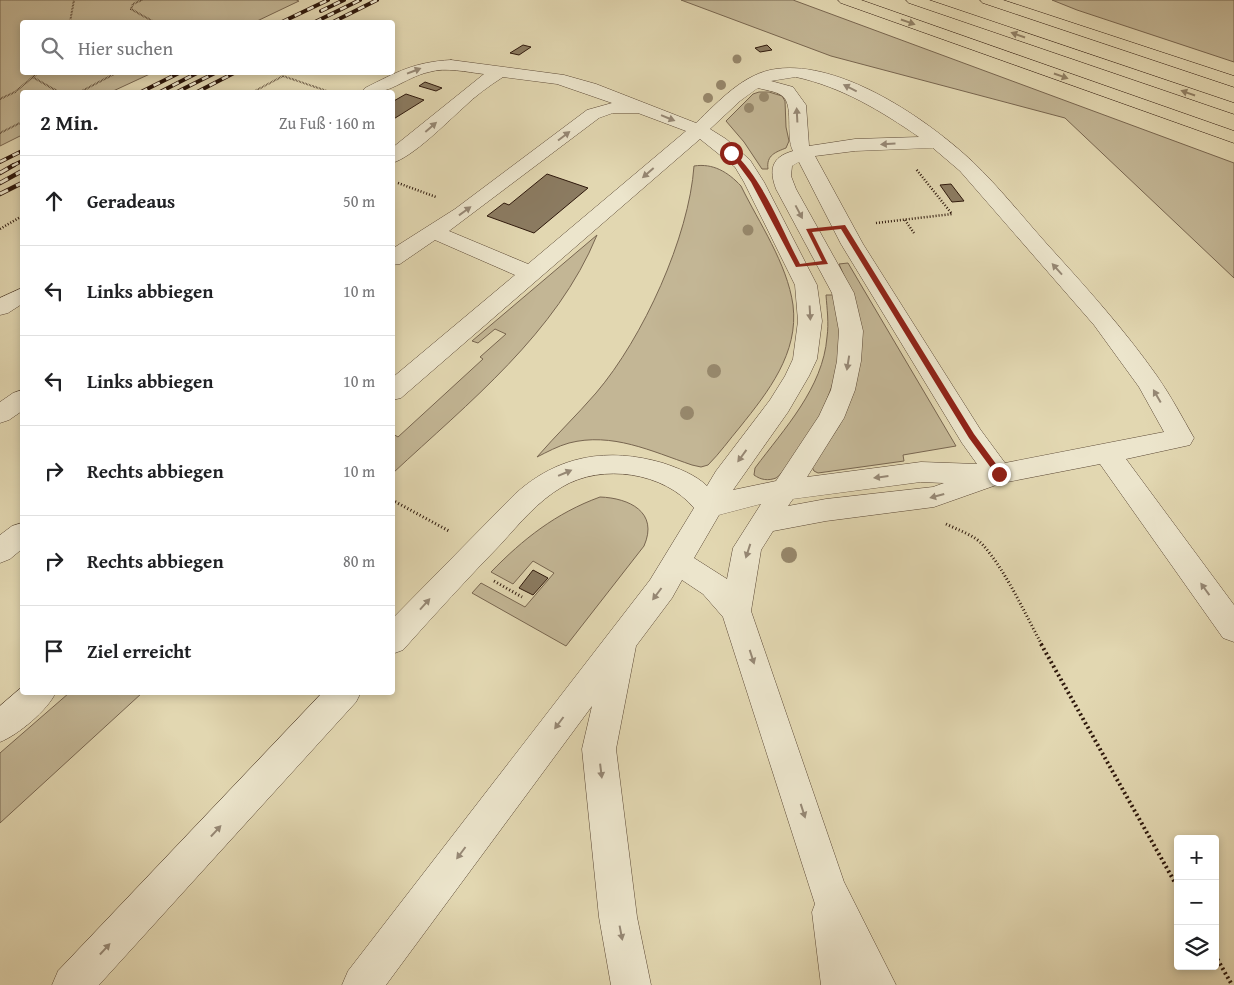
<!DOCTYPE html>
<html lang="de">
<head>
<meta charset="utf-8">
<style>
  :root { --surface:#fff; --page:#f6f6f6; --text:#202124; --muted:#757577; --line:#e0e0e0 }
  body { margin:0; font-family:"Gentium Book Plus",serif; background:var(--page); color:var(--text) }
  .controls { position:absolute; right:15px; bottom:15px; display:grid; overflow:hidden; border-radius:5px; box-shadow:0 2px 8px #0003 }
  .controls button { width:45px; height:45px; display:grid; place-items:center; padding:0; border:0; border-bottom:1px solid var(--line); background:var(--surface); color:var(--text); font:25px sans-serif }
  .stop { position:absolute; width:15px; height:15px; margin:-11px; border:4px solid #8f2418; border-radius:50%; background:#fff }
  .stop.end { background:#8f2418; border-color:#fff; box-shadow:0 1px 5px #0008 }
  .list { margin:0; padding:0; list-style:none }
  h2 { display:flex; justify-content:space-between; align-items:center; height:65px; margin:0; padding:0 20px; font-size:21px }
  h2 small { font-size:16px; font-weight:400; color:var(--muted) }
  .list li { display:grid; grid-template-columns:32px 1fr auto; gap:15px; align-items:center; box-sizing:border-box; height:90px; padding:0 20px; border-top:1px solid var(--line) }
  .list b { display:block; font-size:19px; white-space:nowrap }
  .list em { font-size:16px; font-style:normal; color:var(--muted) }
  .icon { flex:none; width:28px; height:28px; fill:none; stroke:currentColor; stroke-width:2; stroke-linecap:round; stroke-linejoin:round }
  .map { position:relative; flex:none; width:1234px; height:985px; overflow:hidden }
  .search { position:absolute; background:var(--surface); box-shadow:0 2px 8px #0003; left:20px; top:20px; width:375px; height:55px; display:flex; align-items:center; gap:12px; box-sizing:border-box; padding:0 18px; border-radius:5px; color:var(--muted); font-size:19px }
  .panel { position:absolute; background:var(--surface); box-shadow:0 2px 8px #0003; left:20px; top:90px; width:375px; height:605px; border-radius:5px }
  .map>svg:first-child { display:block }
</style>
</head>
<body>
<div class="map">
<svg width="1234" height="985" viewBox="0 0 1234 985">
  <rect width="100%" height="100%" fill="#e2d7b1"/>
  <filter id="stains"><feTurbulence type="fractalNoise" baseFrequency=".004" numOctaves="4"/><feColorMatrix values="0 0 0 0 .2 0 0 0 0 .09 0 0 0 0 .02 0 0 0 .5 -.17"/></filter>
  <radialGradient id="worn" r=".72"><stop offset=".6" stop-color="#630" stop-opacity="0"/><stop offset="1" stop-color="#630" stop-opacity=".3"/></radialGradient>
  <path fill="#c3b695" stroke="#786650" d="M0,0H296L299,1L255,22H22V72L152,73L111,92H22V135L0,146Z
    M681,0H793L1234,163V278L1065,118L831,56Z
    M1052,0H1234V62L1077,10Z
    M759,92H769L782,96L785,101L786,127L789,141L786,148C776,152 766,155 768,169H762L744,142L726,121L753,94Z
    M694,166C713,163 728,172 741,186C759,223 787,263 793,305C799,353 768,392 740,427C729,440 720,453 708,465L701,467L692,465C651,451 612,432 569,443C558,446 547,452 537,457C556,435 577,415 596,393C643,338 689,237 694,166Z
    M597,235C557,333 468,403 393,473V434L398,437L483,359L480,357L506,334L495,329L478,343L472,341Z
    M848,263L956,446L903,455L904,461L818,473L814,471L812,467L839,426L851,397L855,301L839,264Z
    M826,295H834C839,316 843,338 839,360C836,377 829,395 822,411C817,421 784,474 776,478C768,481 761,480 754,475L755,468C784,429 823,388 827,337C829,323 827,309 826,295Z
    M600,497C629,498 659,512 644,546L566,646L472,593L481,583L525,607L554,573L533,561L513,584L491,572C523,539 556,513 600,497Z
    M69,693H142L0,823V753Z"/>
  <path fill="#8b7b61" stroke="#2d170b" d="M523,45L531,47L519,55L510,53Z
    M767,45L772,50L760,52L755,48Z
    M425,82L442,88L436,91L419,86Z
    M406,94L424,100L392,120V102Z
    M547,174L588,188L534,233L487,216L504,203L509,205Z
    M951,184L964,201L952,202L940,185Z
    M533,570L548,578L533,595L519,588Z"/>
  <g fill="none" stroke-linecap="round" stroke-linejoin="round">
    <g stroke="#5a4734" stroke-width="1">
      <path id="minor" d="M451,60L564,75L596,84L696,123C719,101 744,73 776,69C841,60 927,119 973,162C999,187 1022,216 1046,243C1085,286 1124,329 1157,376C1171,396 1182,417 1194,438L1190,445L1126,459L1234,605V642L1223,638L1100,464L1002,483L934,507L826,521L773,531L761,550L751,611L844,882L896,985H821L812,912L815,904L723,617L703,594L682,580L672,598L636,646L616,749L637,917L651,985H611L599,917L582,749L592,706L386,985H342L348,971L650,580L694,508C664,472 602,463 562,487C538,501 519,524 501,544C467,579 435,614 403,650L392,654V619L515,494C558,455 608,447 663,463C678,468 696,475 707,486L716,471L770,400L785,376L793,359L798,321L795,285L744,182L735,167L700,139L401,398L392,400V378L515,275L435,240L400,264L392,265V249L455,209L587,110L612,103L557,84L503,77C489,86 475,96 463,108C446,123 413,157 392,163V148L484,74C466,72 446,67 429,72C403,78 390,96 362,92L365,88C397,72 414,62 451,60ZM796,77C842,87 881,111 919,137L855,139L809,146L806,105L793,87L771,81ZM758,88C764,90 775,91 781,95C795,103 785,136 793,151C771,157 769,170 776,189L832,293L839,331L837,361L831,390L819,416L776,481L733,490L788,412L809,376L817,359L822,321L817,285L764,182L750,160L726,139L710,129L740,101ZM613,113H638L686,131L528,264L449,231L599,118ZM933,148L960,171L1094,325L1139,387L1164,432L1005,463L980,429L863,244L815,156L855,151ZM799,162L841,244L962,443L977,464L921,462L807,477L844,418L855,390L861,361L863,331L854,293L796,189L791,176L792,166ZM921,482L944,483L933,487L826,499L788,506L793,499ZM761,504L733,548L727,579L694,558L719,515Z
        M22,288V304L8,313L0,315V298Z
        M22,390V411L9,420L0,423V402L13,393Z
        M22,523V549L10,559L0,563V535L12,526Z
        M22,687V692H56C48,710 18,735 0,742V706Z
        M323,692H361L356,702L99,985H52L58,971Z"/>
    </g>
    <g stroke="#2d170b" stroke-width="1">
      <path id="highway" d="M838,0H861L1234,131V143L841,3Z
        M906,0H929L1234,103V114L909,3Z
        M980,0H1003L1234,76V87L983,3Z"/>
    </g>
    <path stroke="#2d170b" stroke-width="2" stroke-dasharray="0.5 1" stroke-linecap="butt" d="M142,0L133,4L131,9L154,22
      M70,22L74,0
      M34,78L59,92
      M80,92L118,72
      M253,92L283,76L330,92
      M0,99L15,92L39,72
      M0,133L22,122"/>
    <path stroke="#2d170b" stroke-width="2.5" stroke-dasharray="1 2" stroke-linecap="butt" d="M398,183L436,197
      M905,220L914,233
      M876,223L952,214L916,169
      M0,229L22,216"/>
    <path stroke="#2d170b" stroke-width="3" stroke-dasharray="1 2.5" stroke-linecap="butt" d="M392,500L449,531
      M946,524C958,530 974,535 983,545C1006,571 1025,614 1042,645
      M494,581L522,597"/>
    <path stroke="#2d170b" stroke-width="4" stroke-dasharray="2 3" stroke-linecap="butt" d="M1041,644L1178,888
      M1215,955L1232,985"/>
    <use href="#minor" fill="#ece5cc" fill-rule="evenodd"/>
    <use href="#highway" fill="#e2d7b1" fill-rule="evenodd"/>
    <g stroke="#2d170b" stroke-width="4">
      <path id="rail-far1" d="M321,11L344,0
        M282,22L328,0
        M315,22L360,0
        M333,22L377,0
        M141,92L181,72
        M160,92L199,72
        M177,92L217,72
        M197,92L236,72
        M0,162L22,151
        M12,166L22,161"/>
    </g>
    <g stroke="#2d170b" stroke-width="4.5">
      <path id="rail" d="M0,173L14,165
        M0,183L22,171
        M0,194L22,183"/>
    </g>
    <use href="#rail-far1" stroke="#ece5cc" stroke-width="2.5" stroke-dasharray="7" stroke-linecap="butt"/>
    <use href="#rail" stroke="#ece5cc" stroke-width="3" stroke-dasharray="9" stroke-linecap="butt"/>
  </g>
  <g fill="#97886c">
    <circle cx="737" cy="59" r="4.5"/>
    <circle cx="721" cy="85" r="5"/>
    <circle cx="764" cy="97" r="5"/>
    <circle cx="708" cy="98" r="5"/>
    <circle cx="749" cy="108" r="5"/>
    <circle cx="748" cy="230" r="5.5"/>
    <circle cx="714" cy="371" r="7"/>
    <circle cx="687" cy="413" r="7"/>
    <circle cx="789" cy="555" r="8"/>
  </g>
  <defs><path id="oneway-solid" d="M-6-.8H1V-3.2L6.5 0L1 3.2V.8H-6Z" transform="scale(1.25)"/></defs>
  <g fill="#918166">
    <use href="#oneway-solid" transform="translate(908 22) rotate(19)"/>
    <use href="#oneway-solid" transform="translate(1018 35) rotate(-161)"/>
    <use href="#oneway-solid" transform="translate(1061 76) rotate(19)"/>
    <use href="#oneway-solid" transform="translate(1188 93) rotate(-161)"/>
  </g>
  <g fill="#968875">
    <use href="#oneway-solid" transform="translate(414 71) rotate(-21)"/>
    <use href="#oneway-solid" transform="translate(850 88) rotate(-153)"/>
    <use href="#oneway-solid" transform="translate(797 115) rotate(-93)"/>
    <use href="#oneway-solid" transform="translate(668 118) rotate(22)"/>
    <use href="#oneway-solid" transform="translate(431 127) rotate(-41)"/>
    <use href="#oneway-solid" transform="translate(564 136) rotate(-37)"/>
    <use href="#oneway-solid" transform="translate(888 144) rotate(177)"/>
    <use href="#oneway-solid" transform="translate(648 173) rotate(139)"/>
    <use href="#oneway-solid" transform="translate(465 211) rotate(-36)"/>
    <use href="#oneway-solid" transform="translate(799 212) rotate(62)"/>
    <use href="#oneway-solid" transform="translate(1057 269) rotate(-132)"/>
    <use href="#oneway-solid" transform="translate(810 313) rotate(87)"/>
    <use href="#oneway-solid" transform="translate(848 363) rotate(99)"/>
    <use href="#oneway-solid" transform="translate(1157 396) rotate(-120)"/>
    <use href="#oneway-solid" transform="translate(742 456) rotate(126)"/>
    <use href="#oneway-solid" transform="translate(565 473) rotate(-23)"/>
    <use href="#oneway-solid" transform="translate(881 477) rotate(173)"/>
    <use href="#oneway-solid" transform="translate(937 496) rotate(165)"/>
    <use href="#oneway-solid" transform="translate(748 551) rotate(108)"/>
    <use href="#oneway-solid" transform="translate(1205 589) rotate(-126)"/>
    <use href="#oneway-solid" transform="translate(657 594) rotate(127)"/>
    <use href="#oneway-solid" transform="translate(425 604) rotate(-48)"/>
    <use href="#oneway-solid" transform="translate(752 657) rotate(72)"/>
    <use href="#oneway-solid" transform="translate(559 723) rotate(127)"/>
    <use href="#oneway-solid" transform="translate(601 771) rotate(83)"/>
    <use href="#oneway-solid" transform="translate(803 811) rotate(72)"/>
    <use href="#oneway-solid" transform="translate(216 831) rotate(-47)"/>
    <use href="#oneway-solid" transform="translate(461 853) rotate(127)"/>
    <use href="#oneway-solid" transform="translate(621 933) rotate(79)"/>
    <use href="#oneway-solid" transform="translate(105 949) rotate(-47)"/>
  </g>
  <path fill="#8f2418" d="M729,152H733C763,179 781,228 800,264L822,261L806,229L845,225L974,434L1002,472V476H997L969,438L841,229L812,232L828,264L796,267L751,182Z"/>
  <rect width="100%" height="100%" filter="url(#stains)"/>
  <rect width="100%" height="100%" fill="url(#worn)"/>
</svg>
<div class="controls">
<button>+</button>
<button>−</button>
<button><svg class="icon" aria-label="layers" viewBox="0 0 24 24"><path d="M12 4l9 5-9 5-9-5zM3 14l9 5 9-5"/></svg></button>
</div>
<div class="stop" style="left:731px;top:153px"></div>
<div class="stop end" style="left:999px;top:474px"></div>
<div class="search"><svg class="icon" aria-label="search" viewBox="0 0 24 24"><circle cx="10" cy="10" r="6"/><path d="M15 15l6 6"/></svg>Hier suchen</div>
<section class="panel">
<h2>2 Min.<small>Zu Fuß · 160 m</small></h2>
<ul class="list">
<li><svg class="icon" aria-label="ahead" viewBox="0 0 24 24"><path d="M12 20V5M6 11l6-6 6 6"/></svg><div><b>Geradeaus</b></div><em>50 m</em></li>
<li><svg class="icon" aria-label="left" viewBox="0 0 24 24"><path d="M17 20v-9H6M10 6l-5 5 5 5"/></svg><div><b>Links abbiegen</b></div><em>10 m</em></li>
<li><svg class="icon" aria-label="left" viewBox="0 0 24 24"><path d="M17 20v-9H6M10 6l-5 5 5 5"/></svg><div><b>Links abbiegen</b></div><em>10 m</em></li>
<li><svg class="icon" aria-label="right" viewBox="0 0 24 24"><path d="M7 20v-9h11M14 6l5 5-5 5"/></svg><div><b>Rechts abbiegen</b></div><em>10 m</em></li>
<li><svg class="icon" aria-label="right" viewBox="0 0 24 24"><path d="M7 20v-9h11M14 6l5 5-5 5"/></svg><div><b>Rechts abbiegen</b></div><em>80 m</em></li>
<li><svg class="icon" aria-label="arrive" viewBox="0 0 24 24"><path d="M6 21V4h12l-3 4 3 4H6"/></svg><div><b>Ziel erreicht</b></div></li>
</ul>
</section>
</div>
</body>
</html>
